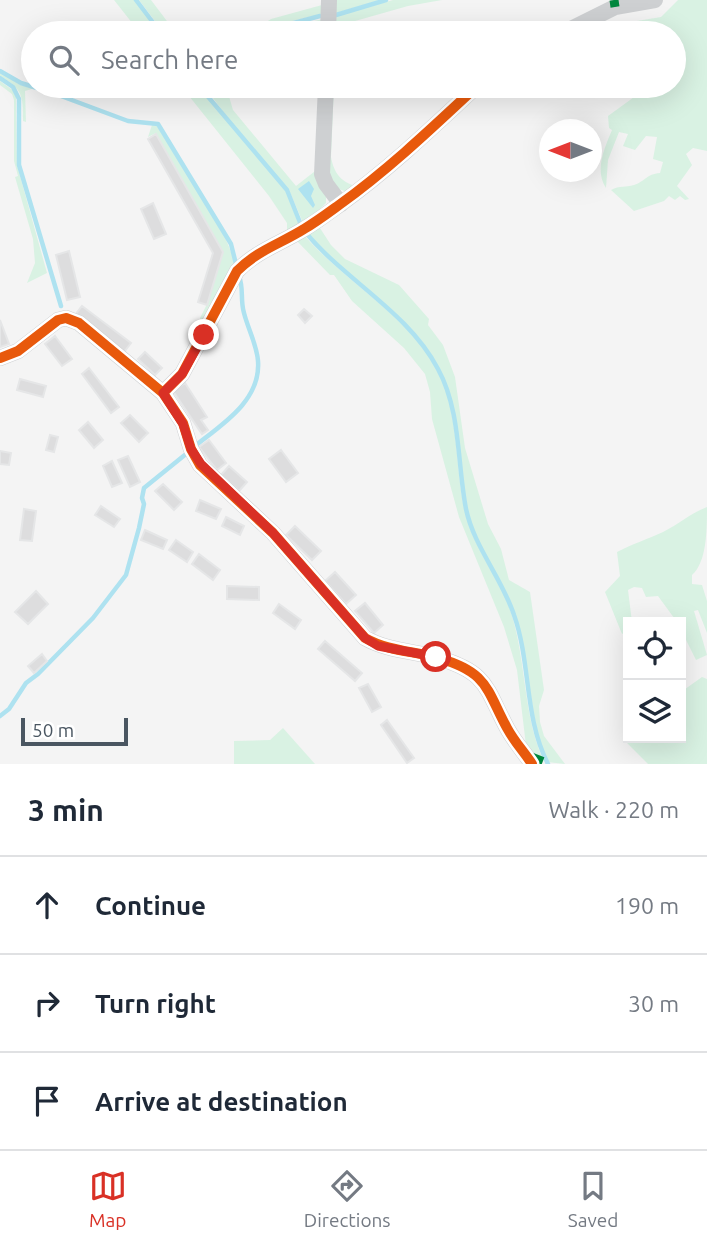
<!DOCTYPE html>
<html lang="en">
<head>
<meta charset="utf-8">
<style>
  :root { --surface:#fff; --page:#f6f6f7; --text:#1f2937; --muted:#747a83; --line:#e0e1e3; --accent:#d93025 }
  body { margin:0; font-family:Ubuntu,sans-serif; background:var(--page); color:var(--text) }
  .controls { position:absolute; right:21px; bottom:21px; display:grid; overflow:hidden; border-radius:0px; box-shadow:0 7px 28px #0002 }
  .controls button { width:63px; height:63px; display:grid; place-items:center; padding:0; border:0; border-bottom:2px solid var(--line); background:var(--surface); color:var(--text); font:35px sans-serif }
  .compass { position:absolute; left:539px; top:119px; width:63px; height:63px; border-radius:50%; background:var(--surface); box-shadow:0 7px 28px #0002; rotate:270deg }
  .scale { position:absolute; left:21px; bottom:18px; width:107px; box-sizing:border-box; padding-left:7px; border:4px solid #4a5661; border-top:0; font-size:19px; line-height:24px; white-space:nowrap; color:#4a5661; -webkit-text-stroke:5px #fff; paint-order:stroke }
  .stop { position:absolute; width:21px; height:21px; margin:-16px; border:5px solid #d93025; border-radius:50%; background:#fff }
  .stop.end { background:#d93025; border-color:#fff; box-shadow:0 2px 7px #0008 }
  .list { margin:0; padding:0; list-style:none }
  h2 { display:flex; justify-content:space-between; align-items:center; height:91px; margin:0; padding:0 28px; font-size:30px }
  h2 small { font-size:23px; font-weight:400; color:var(--muted) }
  .list li { display:grid; grid-template-columns:46px 1fr auto; gap:21px; align-items:center; box-sizing:border-box; height:98px; padding:0 28px; border-top:2px solid var(--line) }
  .list b { display:block; font-size:26px; white-space:nowrap }
  .list em { font-size:23px; font-style:normal; color:var(--muted) }
  .icon { flex:none; width:38px; height:38px; fill:none; stroke:currentColor; stroke-width:2; stroke-linecap:round; stroke-linejoin:round }
  .map { position:relative; flex:none; width:707px; height:764px; overflow:hidden }
  .search { position:absolute; background:var(--surface); box-shadow:0 7px 28px #0002; left:21px; right:21px; top:21px; height:77px; display:flex; align-items:center; gap:18px; box-sizing:border-box; padding:0 24px; border-radius:38px; color:var(--muted); font-size:26px }
  .sheet { height:385px; background:var(--surface) }
  nav { display:flex; justify-content:space-around; align-items:center; box-sizing:border-box; height:98px; border-top:2px solid var(--line); background:var(--surface); font-size:19px; color:var(--muted) }
  nav a { display:grid; justify-items:center; gap:4px }
  nav .on { color:var(--accent) }
  .map>svg:first-child { display:block }
</style>
</head>
<body>
<div class="map">
<svg width="707" height="764" viewBox="0 0 707 764">
  <rect width="100%" height="100%" fill="#f4f4f4"/>
  <path fill="#d9f2e3" d="M114,0H134L159,33H140Z
    M139,0H151L176,33H164Z
    M333,0H380L336,13Z
    M393,0H442L408,6L341,25L337,28L336,33H331L332,17Z
    M678,0H707V151L693,148L686,154L692,165L677,186L689,199L685,200L680,196L675,200L669,196L664,201L634,211L611,190C620,185 625,188 634,185C646,181 646,174 660,173L663,162L653,159L657,137L646,136L635,150L623,146L628,134L619,132L608,160L606,188C594,170 605,147 612,130L609,128L608,116L641,92L643,86H674V33H626L625,25L637,21L661,17Z
    M322,5V14L288,22L264,33H249L271,19Z
    M323,19V27L277,33L292,26Z
    M0,72L20,85L35,88L25,91L26,122L23,121C23,95 23,90 0,76Z
    M0,81L14,91L16,96L17,165L47,273L27,283L35,263L33,239L15,177L18,176L14,161V100L12,94L0,85Z
    M181,86H198L205,94L286,191L300,228L287,235V223L269,196Z
    M219,86H226L233,110L296,186L319,168L326,194V203L304,225L289,190L239,133L210,94Z
    M329,86H334L331,157C334,174 342,183 359,187L347,192L339,189L329,177Z
    M152,125L157,126C177,158 233,235 235,269L201,325L200,318L208,302L223,252L156,133L148,137Z
    M318,225L331,245L345,259L399,285L429,319L428,325L443,345L455,377L465,448L488,524L501,549L509,580L530,592L544,690L539,706L540,722L544,736L565,764L547,762C528,715 531,664 516,616C504,579 476,548 467,509C456,458 462,401 431,354C403,311 352,281 316,244L307,232Z
    M304,235C345,282 408,315 438,371C459,412 455,469 465,512C474,551 503,581 513,619C526,665 524,717 543,759L527,754L517,670L504,627L459,517L432,419L430,392L425,374L404,348L352,301L334,275H330L295,239Z
    M707,507C707,530 707,562 692,575V584L702,585L707,601V633L698,610L694,611L707,655L696,660L681,630V622H677L658,596L646,597L642,588L634,587L628,590L632,622H628V631L622,634L605,592L620,576L617,552C632,544 648,539 663,532C679,524 691,513 707,507Z
    M702,677L707,679V764H648L627,743L632,738H681V692Z
    M283,728L315,764H234V741L270,740Z"/>
  <path fill="#aee2f0" d="M309,181L314,189L311,196L315,205L313,208L298,189Z"/>
  <g fill="none" stroke-linecap="round" stroke-linejoin="round">
    <path stroke="#aee2f0" stroke-width="4.5" d="M136,0L161,33
      M336,15L386,0
      M269,33L290,24L320,16
      M0,71L21,83L53,93L128,121L158,124L231,244L236,264
      M0,78L13,87L19,99V165L61,306
      M199,86L287,190L301,225
      M206,94L216,86
      M306,233C346,281 408,312 438,369C461,411 457,463 466,509C474,547 502,578 514,615C531,663 524,718 548,764
      M196,445C223,424 261,400 258,361C257,345 248,329 244,313C240,300 244,289 239,276
      M0,716L9,709L26,683L38,674L93,618L126,575L139,528L144,504L142,498L144,488L186,454"/>
  </g>
  <path fill="#ddddde" stroke="#e5e6e7" stroke-width="2" d="M156,134L223,252L207,305L198,302L213,253L148,139Z
    M153,203L166,234L154,239L141,209Z
    M69,251L80,297L67,300L56,255Z
    M82,306L131,343L124,352L75,315Z
    M304,309L312,316L305,323L298,315Z
    M0,320L9,344L0,347Z
    M55,336L72,359L62,366L45,344Z
    M145,352L162,368L155,375L138,359Z
    M89,368L119,407L111,413L82,374Z
    M20,379L46,386L43,397L17,390Z
    M185,383L207,417L201,420L208,430L202,434L173,391Z
    M130,415L148,433L139,442L121,423Z
    M88,422L103,440L94,448L79,430Z
    M50,435L58,437L54,452L46,450Z
    M209,440L226,463L217,470L199,447Z
    M281,450L298,473L286,482L269,459Z
    M0,451L11,453L9,465L0,464Z
    M128,456L140,482L130,487L118,460Z
    M112,461L122,483L112,487L103,466Z
    M229,466L247,482L239,491L221,475Z
    M163,484L182,502L174,510L155,491Z
    M200,500L221,509L216,519L196,511Z
    M101,506L120,519L114,527L95,515Z
    M24,509L36,511L32,541L20,540Z
    M226,517L244,526L240,535L222,526Z
    M295,526L321,551L312,560L286,535Z
    M145,530L167,540L163,549L141,540Z
    M176,540L193,552L187,562L169,550Z
    M199,554L220,570L213,580L192,564Z
    M335,572L356,595L346,604L325,581Z
    M227,586L259,587V600L227,599Z
    M36,591L48,604L28,624L15,612Z
    M365,603L383,625L374,633L355,611Z
    M279,604L301,620L295,629L273,613Z
    M325,641L362,673L355,681L318,649Z
    M42,654L47,661L34,673L28,666Z
    M368,684L381,707L372,712L359,688Z
    M387,720L414,758L407,763L381,725Z"/>
  <g fill="none" stroke-linecap="round" stroke-linejoin="round">
    <path stroke="#ced0d2" stroke-width="16" d="M328,33L329,0
      M563,33L615,7L655,0
      M326,86L322,174L326,184L341,204
      M0,358L18,351L58,320L66,318L79,323L163,393L183,423L191,449L200,465L273,533L365,638C388,651 413,651 438,658C488,672 486,689 507,728C514,741 524,752 532,764
      M163,393L182,374L237,271C258,250 280,244 304,229C316,222 328,213 339,205C389,169 433,127 477,86"/>
    <path stroke="#00873e" stroke-width="9" stroke-dasharray="18 9" stroke-linecap="butt" d="M614,0L615,7
      M526,755L549,764"/>
    <g stroke="#fff" stroke-width="15">
      <path id="cycleway" d="M0,358L18,351L58,320L66,318L79,323L163,393L183,423L191,449L200,465L273,533L365,638C388,651 413,651 438,658C488,672 486,689 507,728C514,741 524,752 532,764
        M163,393L182,374L237,271C258,250 280,244 304,229C316,222 328,213 339,205C389,169 433,127 477,86"/>
    </g>
    <use href="#cycleway" stroke="#e8590c" stroke-width="10"/>
  </g>
  <g fill="none" stroke-linecap="round" stroke-linejoin="round">
    <path stroke="#d93025" stroke-width="9" d="M204,335L182,374L163,393L183,424L191,449L201,464L273,533L365,638L378,646L436,657"/>
  </g>
</svg>
<div class="controls">
<button><svg class="icon" aria-label="locate" viewBox="0 0 24 24"><circle cx="12" cy="12" r="6"/><path d="M12 2v4M12 18v4M2 12h4M18 12h4"/></svg></button>
<button><svg class="icon" aria-label="layers" viewBox="0 0 24 24"><path d="M12 4l9 5-9 5-9-5zM3 14l9 5 9-5"/></svg></button>
</div>
<svg class="compass" viewBox="-18 -18 36 36"><path d="M0-13l5 13h-10z" fill="#e53935"/><path d="M0 13l5-13h-10z" fill="#747a83"/></svg>
<div class="scale">50 m</div>
<div class="stop" style="left:436px;top:657px"></div>
<div class="stop end" style="left:204px;top:335px"></div>
<div class="search"><svg class="icon" aria-label="search" viewBox="0 0 24 24"><circle cx="10" cy="10" r="6"/><path d="M15 15l6 6"/></svg>Search here</div>
</div>
<section class="sheet">
<h2>3 min<small>Walk · 220 m</small></h2>
<ul class="list">
<li><svg class="icon" aria-label="ahead" viewBox="0 0 24 24"><path d="M12 20V5M6 11l6-6 6 6"/></svg><div><b>Continue</b></div><em>190 m</em></li>
<li><svg class="icon" aria-label="right" viewBox="0 0 24 24"><path d="M7 20v-9h11M14 6l5 5-5 5"/></svg><div><b>Turn right</b></div><em>30 m</em></li>
<li><svg class="icon" aria-label="arrive" viewBox="0 0 24 24"><path d="M6 21V4h12l-3 4 3 4H6"/></svg><div><b>Arrive at destination</b></div></li>
</ul>
</section>
<nav>
<a class="on"><svg class="icon" aria-label="map" viewBox="0 0 24 24"><path d="M3 6l6-2 6 2 6-2v14l-6 2-6-2-6 2zM9 4v14M15 6v14"/></svg>Map</a>
<a><svg class="icon" aria-label="directions" viewBox="0 0 24 24"><path d="M12 3l9 9-9 9-9-9zM9 14v-3h6M13 9l2 2-2 2"/></svg>Directions</a>
<a><svg class="icon" aria-label="saved" viewBox="0 0 24 24"><path d="M7 4h10v16l-5-4-5 4z"/></svg>Saved</a>
</nav>
</body>
</html>
